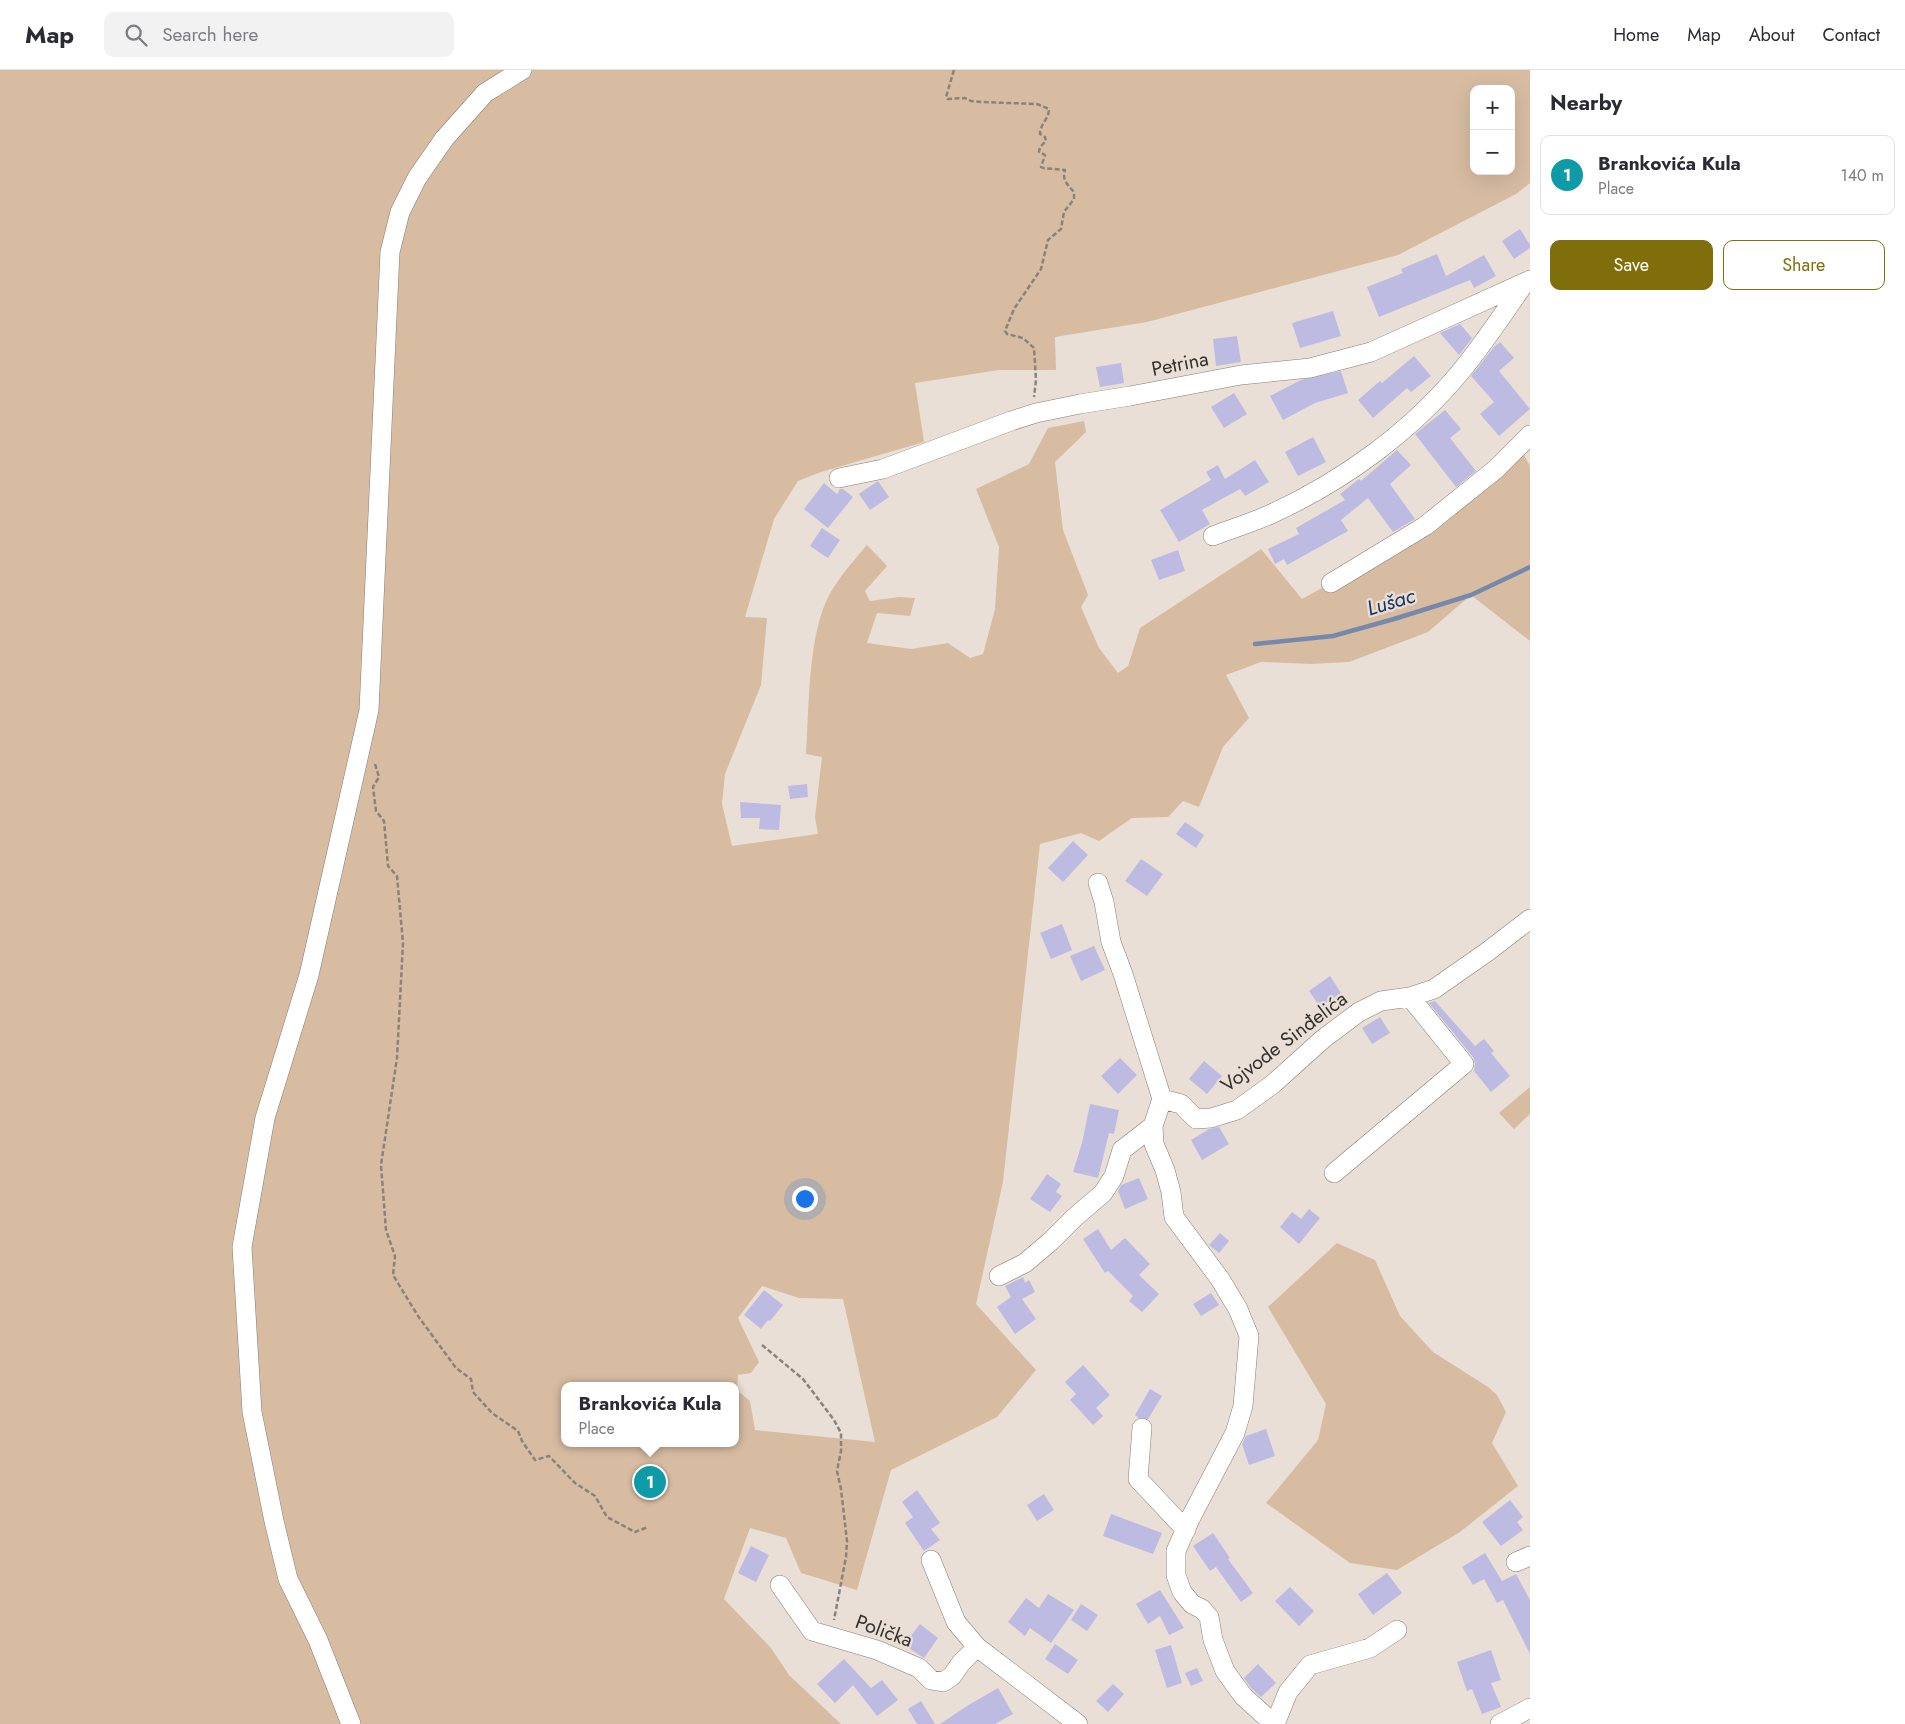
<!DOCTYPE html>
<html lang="en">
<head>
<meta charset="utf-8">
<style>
  :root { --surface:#fff; --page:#f2f2f3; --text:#2b2b33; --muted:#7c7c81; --line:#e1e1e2; --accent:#806e0a }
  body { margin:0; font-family:Jost,sans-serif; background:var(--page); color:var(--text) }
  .controls { position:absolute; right:15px; top:15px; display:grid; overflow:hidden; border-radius:10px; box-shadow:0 5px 20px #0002 }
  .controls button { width:45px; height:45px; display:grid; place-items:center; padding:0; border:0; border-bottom:1px solid var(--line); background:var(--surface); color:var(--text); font:25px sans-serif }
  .you { position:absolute; left:804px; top:1128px; width:18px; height:18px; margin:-12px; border:4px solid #fff; border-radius:50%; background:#1a73e8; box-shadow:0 0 0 8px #1a73e833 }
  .badge { display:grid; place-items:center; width:32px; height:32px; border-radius:50%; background:var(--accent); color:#fff; font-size:16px; font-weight:700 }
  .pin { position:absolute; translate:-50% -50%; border:2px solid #fff; box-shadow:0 1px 5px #0006 }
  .popup { position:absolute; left:561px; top:1312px; width:178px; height:65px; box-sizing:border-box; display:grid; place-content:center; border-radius:10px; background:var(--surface); filter:drop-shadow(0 1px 4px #0005); font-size:16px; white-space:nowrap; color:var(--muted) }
  .popup b { font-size:19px; color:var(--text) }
  .popup::after { content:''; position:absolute; left:50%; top:100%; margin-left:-10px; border:10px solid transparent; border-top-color:var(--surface) }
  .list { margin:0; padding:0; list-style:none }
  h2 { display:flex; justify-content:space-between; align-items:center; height:65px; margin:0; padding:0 20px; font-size:21px }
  h2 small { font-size:16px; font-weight:400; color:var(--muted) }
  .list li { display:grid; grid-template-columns:32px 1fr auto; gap:15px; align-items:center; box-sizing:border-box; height:80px; margin:0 10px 10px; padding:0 10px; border:1px solid var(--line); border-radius:10px }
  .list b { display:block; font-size:19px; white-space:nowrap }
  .list p { margin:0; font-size:16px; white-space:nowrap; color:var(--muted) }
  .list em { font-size:16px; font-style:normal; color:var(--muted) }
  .actions { display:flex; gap:10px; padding:15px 20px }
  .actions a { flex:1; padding:11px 0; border:1px solid var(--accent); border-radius:10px; text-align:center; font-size:18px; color:var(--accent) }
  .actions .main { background:var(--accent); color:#fff }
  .icon { flex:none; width:28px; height:28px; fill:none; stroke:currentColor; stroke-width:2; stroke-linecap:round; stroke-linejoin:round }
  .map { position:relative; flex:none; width:1530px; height:1654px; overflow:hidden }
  header { display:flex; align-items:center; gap:30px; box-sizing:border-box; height:70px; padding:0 25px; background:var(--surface); border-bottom:1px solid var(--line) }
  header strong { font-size:24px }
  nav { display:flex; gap:28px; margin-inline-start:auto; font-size:18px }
  .search { width:350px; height:45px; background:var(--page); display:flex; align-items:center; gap:12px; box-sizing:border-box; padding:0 18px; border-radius:10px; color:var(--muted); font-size:19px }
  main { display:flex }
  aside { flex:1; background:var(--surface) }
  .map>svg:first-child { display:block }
</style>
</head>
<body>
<header>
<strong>Map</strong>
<div class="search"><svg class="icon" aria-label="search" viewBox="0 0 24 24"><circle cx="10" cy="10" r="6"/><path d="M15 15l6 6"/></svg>Search here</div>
<nav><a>Home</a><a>Map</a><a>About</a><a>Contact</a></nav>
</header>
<main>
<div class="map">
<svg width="1530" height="1654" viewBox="0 0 1530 1654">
  <rect width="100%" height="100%" fill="#e9dfd6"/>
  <path fill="#d7bca2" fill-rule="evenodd" d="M0,0H518L506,6L398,142L367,640L240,1177L272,1451L349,1654H0Z
    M527,0H1530V113L1516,124L1398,185L1147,252L1055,267L1056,300H999L915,313L924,372L821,402L798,411L774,449L745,547L767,548L761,615L725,704L722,734L732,776L818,764L815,747L822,687L806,684C809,639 808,575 825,534C834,512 852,493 867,475L887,496L865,521L870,531L899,527L915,528L910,546L877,543L867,573L911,579L948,573L970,588L983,584L995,539L999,477L976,419L1029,394L1048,358L1084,351L1086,362L1055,392L1063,460L1088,525L1081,537L1099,578L1118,603L1128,596L1140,558L1261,479L1302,529L1331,513L1519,376L1530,396V571L1471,525L1428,562L1349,592L1311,594L1261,592L1226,605L1249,648L1223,677L1199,737L1183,731L1168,747L1132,748L1099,771L1081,763L1040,774L1003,1112L976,1234L1036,1300L997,1347L891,1400L857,1520L801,1503L786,1468L750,1458L724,1529L771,1578L789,1605L841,1654H353L290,1508L254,1342L244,1177L267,1049L350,738L378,469L402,143L486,24ZM1474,19H1511V101H1474ZM762,1216L799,1228L843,1229L875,1372L755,1360L750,1331L737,1320L738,1305L751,1303L759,1292L738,1248ZM565,1316H735V1373H565Z
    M1530,1017V1044L1514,1059L1499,1043Z
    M1337,1173L1375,1190L1400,1246L1433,1282L1488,1317L1497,1325L1506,1342L1492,1373L1518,1416L1460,1462L1397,1500L1350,1493L1266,1433L1318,1370L1326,1334L1268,1237Z"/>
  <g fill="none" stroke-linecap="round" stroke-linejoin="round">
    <path stroke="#7689ab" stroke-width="4.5" d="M1255,574L1333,566L1394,549L1471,525L1530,497"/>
  </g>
  <path fill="#bebbe3" d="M1520,159L1530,175V178L1514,189L1502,171Z
    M1437,184L1446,206L1484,185L1496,206L1474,218L1470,210L1379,247L1367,217L1403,203L1401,199Z
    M1333,241L1341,266L1300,278L1292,253Z
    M1460,254L1472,268L1459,285L1440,263Z
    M1237,266L1241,292L1216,296L1213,269Z
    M1500,272L1514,288L1499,301L1530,339L1499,366L1480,344L1494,332L1471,306L1494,277Z
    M1414,286L1431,306L1411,322L1407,318L1373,348L1358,330L1380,311L1382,313Z
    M1121,293L1124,313L1100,317L1096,297Z
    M1341,301L1348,323L1315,333L1283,350L1270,326L1301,310Z
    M1234,323L1247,344L1224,358L1211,337Z
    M1445,340L1461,359L1450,368L1476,401L1456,417L1415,364Z
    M1313,367L1326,392L1298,406L1285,382Z
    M1397,380L1411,395L1390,414L1415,449L1393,462L1368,428L1341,450L1348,461L1287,495L1284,489L1275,494L1268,479L1299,464L1296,458L1345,430L1340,424L1359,409L1361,411Z
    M1255,390L1269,412L1245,426L1240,419L1202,440L1210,454L1179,472L1160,440L1211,410L1206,402L1218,395L1225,409Z
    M878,411L889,427L870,440L859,424Z
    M824,413L837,424L840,419H843L853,427L828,458L804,439Z
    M822,458L840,470L828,488L810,476Z
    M1178,480L1185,501L1159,510L1151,490Z
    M807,714L808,727L790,729L788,716Z
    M740,732L781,735L779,760L759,759L760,748H741Z
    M1185,752L1204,765L1196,778L1176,764Z
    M1073,771L1088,785L1063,812L1048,798Z
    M1141,789L1163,804L1147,826L1125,811Z
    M1062,854L1072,880L1051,889L1040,863Z
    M1094,876L1105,900L1081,911L1070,886Z
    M1330,906L1341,923L1320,937L1309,921Z
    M1435,931L1475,976L1484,969L1494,981L1491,983L1510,1006L1491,1022L1474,1001L1475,993L1473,987L1429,933Z
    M1380,947L1390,963L1372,974L1362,958Z
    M1120,988L1137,1005L1118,1024L1101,1006Z
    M1204,991L1222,1006L1207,1024L1189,1009Z
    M1090,1034L1119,1040L1114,1064L1109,1063L1098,1108L1073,1102L1082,1073Z
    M1219,1057L1229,1074L1202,1090L1191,1070L1209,1059Z
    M1047,1104L1061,1114L1056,1122L1062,1126L1050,1142L1030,1129Z
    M1139,1108L1148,1129L1125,1139L1118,1121L1121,1115Z
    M1309,1139L1320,1148L1299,1174L1280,1157L1292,1142L1301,1149Z
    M1098,1159L1111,1180L1125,1168L1150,1194L1139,1205L1159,1224L1142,1242L1129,1231L1133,1226L1108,1201L1105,1203L1083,1169Z
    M1220,1163L1229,1171L1219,1183L1209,1175Z
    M1023,1207L1025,1213L1029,1210L1035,1222L1022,1229L1036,1249L1015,1264L997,1237L1011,1227L1005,1216Z
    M764,1220L783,1235L770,1251L768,1250L761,1259L744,1245Z
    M1211,1223L1219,1235L1201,1246L1193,1234Z
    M1083,1295L1110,1325L1096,1338L1103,1346L1093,1355L1070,1330L1076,1324L1065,1312Z
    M1150,1319L1162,1326L1148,1349L1139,1348L1135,1345Z
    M1266,1359L1275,1386L1249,1395L1242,1374L1246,1366Z
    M639 1412a11 11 0 1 1 22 0a11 11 0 1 1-22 0Z
    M917,1420L940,1453L931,1459L940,1470L924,1481L905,1453L913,1447L902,1432Z
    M1044,1424L1054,1440L1037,1451L1027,1435Z
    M1510,1430L1523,1447L1517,1452L1523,1460L1501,1476L1482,1452Z
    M1111,1444L1162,1463L1153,1484L1103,1466Z
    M1213,1463L1230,1488L1228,1489L1253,1523L1241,1532L1216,1497L1210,1501L1193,1476Z
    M751,1476L769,1485L756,1512L738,1503Z
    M1485,1483L1502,1511L1516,1504L1530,1530V1584L1503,1530L1497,1533L1484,1509L1473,1515L1462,1497Z
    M1387,1503L1402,1523L1373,1545L1358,1524Z
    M1290,1517L1314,1541L1299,1556L1275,1531Z
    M1160,1520L1184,1558L1169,1565L1160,1546L1148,1554L1136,1534Z
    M1048,1524L1074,1540L1051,1573L1030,1558L1025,1566L1008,1552L1026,1528L1039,1538Z
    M1081,1534L1098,1545L1087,1561L1071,1550Z
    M920,1554L938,1568L924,1588L904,1575Z
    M1055,1574L1078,1590L1068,1604L1045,1589Z
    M1171,1575L1182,1613L1167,1618L1155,1580Z
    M1491,1580L1501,1610L1491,1613L1501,1637L1482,1644L1472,1619L1467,1621L1457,1592Z
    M844,1589L871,1618L882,1610L898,1630L877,1646L853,1615L835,1633L817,1614Z
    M1258,1594L1276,1613L1261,1627L1251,1618L1244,1608Z
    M1197,1598L1203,1611L1191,1616L1185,1603Z
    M1113,1614L1124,1624L1108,1642L1096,1631Z
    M998,1618L1013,1644L995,1654H940L967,1636Z
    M921,1631L935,1654H917L908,1639Z"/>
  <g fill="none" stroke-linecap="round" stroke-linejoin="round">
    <g stroke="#867d75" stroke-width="20">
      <path id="minor" d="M839,408L883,399L1011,351L1036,343L1080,334L1130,326L1241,305L1310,298L1371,282L1530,210
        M1213,466C1231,459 1251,453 1269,445C1342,412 1411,362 1462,300C1484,273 1504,243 1524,214
        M1331,513L1425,456L1496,399L1530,365
        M1098,813L1104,832L1111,872L1123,904L1162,1029L1153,1056L1154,1074L1165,1100L1171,1122L1174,1147L1220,1209L1238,1239L1249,1266L1243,1336L1235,1363L1190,1449L1176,1481V1505L1182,1522L1192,1534L1202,1539L1209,1547L1213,1570L1225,1601L1243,1626L1274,1654
        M1162,1029L1181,1034L1196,1049L1211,1048L1237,1040L1273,1014L1323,969L1359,942L1381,931L1410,927L1434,919L1487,882L1530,849
        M1334,1103L1464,994L1410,927
        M999,1206L1025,1193L1051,1171L1075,1147L1103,1123L1114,1106L1122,1080L1153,1056
        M1142,1358L1138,1409L1186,1460
        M931,1490L956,1552L977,1577L1078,1654
        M1516,1492L1530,1486
        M780,1515L812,1561L877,1580L919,1598L931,1610L943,1612L952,1606L961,1593L977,1577
        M351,1654L318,1570L288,1509L274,1451L252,1342L242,1177L265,1048L309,905L369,640L390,182L400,142L417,108L444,69L485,23L522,0
        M1275,1654L1288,1622L1310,1595L1370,1578L1397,1560
        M1500,1654L1530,1638"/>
    </g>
    <path stroke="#89827d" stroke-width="2.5" stroke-dasharray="5 2.5" stroke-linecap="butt" d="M954,0L946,27L948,29L965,28L971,31L981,32L1037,34L1049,39C1049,49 1040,54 1040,64L1045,67L1046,71L1040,77L1039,82L1045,85L1041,97L1043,98L1065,100C1062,110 1067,114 1074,122V129L1064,142L1061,159L1048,170L1041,199L1014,239L1005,261L1007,264L1023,268L1034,278L1036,310L1034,327
      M375,694L379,707L373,717L376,741L384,751L388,796L397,806L403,873L397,988L381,1095L386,1160L395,1186L393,1205L418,1246L456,1298L471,1309L473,1322L492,1343L518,1361L522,1371L535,1390L549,1386L575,1413L595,1426L607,1447L635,1462L648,1457
      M762,1275L803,1309L834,1350L841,1363V1381L837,1401L841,1419L847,1471L846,1487L834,1550"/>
    <use href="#minor" stroke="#fff" stroke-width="19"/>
  </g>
  <g text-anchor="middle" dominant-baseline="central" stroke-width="4.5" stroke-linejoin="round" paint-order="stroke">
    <g font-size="20" fill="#34302d" stroke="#e9dfd6">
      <text transform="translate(1180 294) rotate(-11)">Petrina</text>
      <text transform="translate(1284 972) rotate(-37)">Vojvode Sinđelića</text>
      <text transform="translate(884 1561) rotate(20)">Polička</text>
    </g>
    <g font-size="21" font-style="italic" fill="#1d3563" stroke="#e9dfd6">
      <text transform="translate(1391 532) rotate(-17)">Lušac</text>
    </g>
  </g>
</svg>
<div class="controls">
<button>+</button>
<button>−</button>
</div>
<div class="you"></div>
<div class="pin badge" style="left:650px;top:1412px;background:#0f9aa8">1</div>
<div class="popup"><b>Brankovića Kula</b>Place</div>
</div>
<aside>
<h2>Nearby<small></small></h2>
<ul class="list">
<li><span class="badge" style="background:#0f9aa8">1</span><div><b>Brankovića Kula</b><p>Place</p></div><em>140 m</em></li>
</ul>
<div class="actions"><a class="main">Save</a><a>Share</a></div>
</aside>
</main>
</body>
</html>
